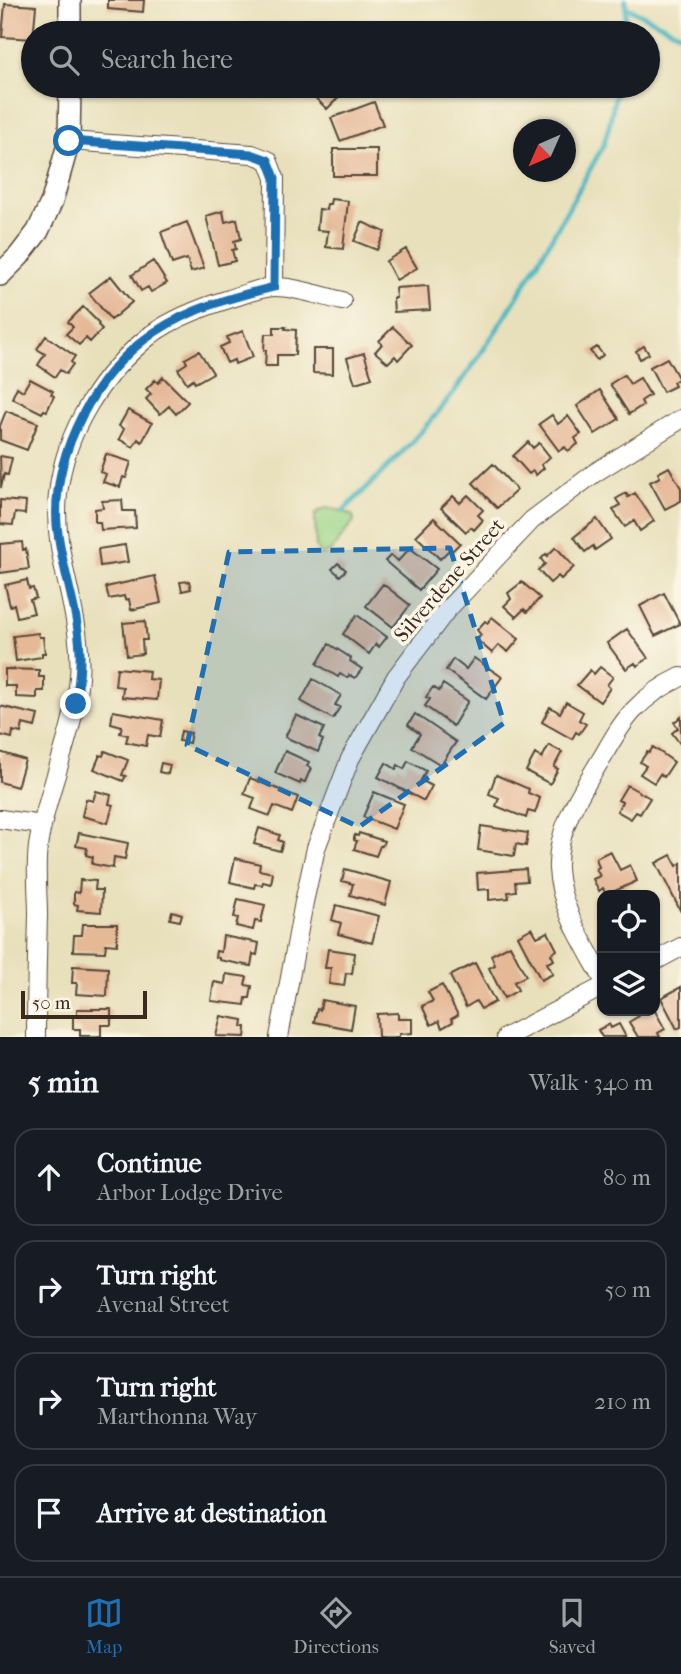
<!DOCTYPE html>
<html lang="en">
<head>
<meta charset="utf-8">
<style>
  :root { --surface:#171b24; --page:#242831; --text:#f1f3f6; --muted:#9ea1a6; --line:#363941; --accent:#1f6fb2 }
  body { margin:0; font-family:"IM FELL French Canon",serif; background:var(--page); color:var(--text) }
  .controls { position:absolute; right:21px; bottom:21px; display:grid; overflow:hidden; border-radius:14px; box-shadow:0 2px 5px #0004 }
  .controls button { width:63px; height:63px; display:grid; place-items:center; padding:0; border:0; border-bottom:2px solid var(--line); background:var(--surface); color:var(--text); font:35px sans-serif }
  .compass { position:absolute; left:513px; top:119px; width:63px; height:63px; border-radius:50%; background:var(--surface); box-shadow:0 2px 5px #0004; rotate:225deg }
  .scale { position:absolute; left:21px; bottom:18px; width:126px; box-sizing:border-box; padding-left:7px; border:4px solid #3b2a1e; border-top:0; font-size:19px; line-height:24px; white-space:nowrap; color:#3b2a1e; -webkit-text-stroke:5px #fcf5e5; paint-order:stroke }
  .stop { position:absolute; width:21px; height:21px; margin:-16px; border:5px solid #1f6fb2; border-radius:50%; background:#fff }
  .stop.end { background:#1f6fb2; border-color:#fff; box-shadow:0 2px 7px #0008 }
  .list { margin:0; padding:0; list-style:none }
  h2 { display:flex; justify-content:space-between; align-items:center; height:91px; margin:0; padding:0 28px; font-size:30px }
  h2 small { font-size:23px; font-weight:400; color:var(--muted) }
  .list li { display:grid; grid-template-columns:46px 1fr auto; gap:21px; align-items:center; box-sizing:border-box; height:98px; margin:0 14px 14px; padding:0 14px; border:2px solid var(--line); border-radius:21px }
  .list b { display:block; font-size:26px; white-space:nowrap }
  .list p { margin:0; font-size:23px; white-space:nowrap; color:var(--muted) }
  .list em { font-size:23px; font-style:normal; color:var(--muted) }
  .icon { flex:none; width:38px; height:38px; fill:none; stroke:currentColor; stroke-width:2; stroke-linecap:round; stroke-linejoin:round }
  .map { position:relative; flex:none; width:681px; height:1037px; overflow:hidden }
  .search { position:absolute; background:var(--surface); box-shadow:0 2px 5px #0004; left:21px; right:21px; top:21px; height:77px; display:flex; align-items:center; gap:18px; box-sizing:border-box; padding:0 24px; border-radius:38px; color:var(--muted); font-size:26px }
  .sheet { height:539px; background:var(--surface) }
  nav { display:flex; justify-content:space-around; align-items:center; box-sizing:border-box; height:98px; border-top:2px solid var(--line); background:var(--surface); font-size:19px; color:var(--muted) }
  nav a { display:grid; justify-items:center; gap:4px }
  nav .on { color:var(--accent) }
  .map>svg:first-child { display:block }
</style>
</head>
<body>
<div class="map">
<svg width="681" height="1037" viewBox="0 0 681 1037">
  <rect width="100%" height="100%" fill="#fcf5e5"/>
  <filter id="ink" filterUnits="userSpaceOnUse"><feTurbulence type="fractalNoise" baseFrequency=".0143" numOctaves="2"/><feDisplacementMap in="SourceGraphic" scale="14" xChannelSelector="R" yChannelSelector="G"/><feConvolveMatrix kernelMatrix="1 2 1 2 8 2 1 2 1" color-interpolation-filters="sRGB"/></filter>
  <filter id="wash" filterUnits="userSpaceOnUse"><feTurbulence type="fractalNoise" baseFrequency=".00686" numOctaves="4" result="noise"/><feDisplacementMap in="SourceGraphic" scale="28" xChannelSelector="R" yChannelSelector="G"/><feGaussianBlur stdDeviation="1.57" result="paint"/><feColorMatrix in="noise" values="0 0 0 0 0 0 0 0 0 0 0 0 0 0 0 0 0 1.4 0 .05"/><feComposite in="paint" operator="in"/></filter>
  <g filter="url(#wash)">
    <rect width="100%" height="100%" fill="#e8e0bb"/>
    <path fill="#9cd689" stroke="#6c8054" stroke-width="2" d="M326,508L343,511L353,516L354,521L330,552L321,555L316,548L315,515L319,511Z"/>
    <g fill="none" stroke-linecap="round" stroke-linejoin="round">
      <path stroke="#48b6c1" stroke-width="5" d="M626,7L681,34
        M625,33L626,0
        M343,511C384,471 426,431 459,385C514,309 558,227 603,146L609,126L617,86"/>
    </g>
    <g id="blocks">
      <path fill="#e5b896" d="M108,0H144L143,12L108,9Z
        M5,4L36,6L33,39L2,37Z
        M313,86H350L327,109L308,91Z
        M374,102L383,125L340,141L331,118Z
        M333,149H377V176H333Z
        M331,199L348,201L343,249L326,247L328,231L317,230L319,209L326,210L327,204H330Z
        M223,211L225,222L237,219L241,239L234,241L236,249L232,250L235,261L218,265L206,216Z
        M187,222L204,268L191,272L187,259L172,264L161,232Z
        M362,222L385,232L377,250L354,241Z
        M406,249L417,268L396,280L386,261Z
        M153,261L167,283L151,292L148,287L141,291L132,275Z
        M111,276L132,302L111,320L89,293Z
        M428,286L430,310L394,312L393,298H396L395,288Z
        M83,307L99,323L98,325L102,329L90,342L86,338L79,345L66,334L73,327L68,322Z
        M274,327H286L285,329L296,330L295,355H277V366H265L266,350H264L265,334H274Z
        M393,327L412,345L398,360L395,356L388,363L375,352L382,344L379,341Z
        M243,331L253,357L235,364L234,360L227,363L220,347L229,343L227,337Z
        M46,336L75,356L71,362L73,364L66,374L60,370L55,377L38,365L45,354L37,349Z
        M644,346L649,354L640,359L636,351Z
        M597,347L603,355L597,360L590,351Z
        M313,349H333V374L313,373Z
        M199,351L213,373L195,383L193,379L187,383L178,369L187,363L185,359Z
        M364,353L372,378L355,383L347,358Z
        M667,358L679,379L673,382L675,386L663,392L650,367Z
        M624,375L630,384L640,378L650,395L641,401L643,405L629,414L610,384Z
        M163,377L188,402L176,414L169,406L160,414L146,399L151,394L146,389L155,380L158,383Z
        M30,379L53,391L51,394L54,396L47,411L44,410L42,413L12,398L17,387L23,391Z
        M600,390L619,419L595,434L577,406Z
        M128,410L152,423L142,442L138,439L133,447L119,439L124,429L119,426Z
        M6,411L38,423L27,450L0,440V426Z
        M552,415L558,424L568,416L581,434L575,438L578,444L568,451L565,447L559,451L539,424Z
        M528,442L533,448L539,443L550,457L541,465L544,468L536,475L533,471L529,474L513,456Z
        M106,454L131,462L126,478L123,477L120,487L103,482L106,474L100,472Z
        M0,456L12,458L8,475L4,474L1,488Z
        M493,464L517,490L497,508L473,483Z
        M669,467L681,488V501L665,509L650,482L660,477L658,473Z
        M626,493L628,497L635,493L654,521L640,531L634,521L625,527L613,510L620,505L616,499Z
        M468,495L483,510L478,515L483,520L474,530L471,527L466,532L441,508L453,496L460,503Z
        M0,500L26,502L25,514L15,513L13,525L0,524Z
        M122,500L123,511H135L136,528L101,530L100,522H95V509L103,508L102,501Z
        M434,518L460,543L451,552L449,550L440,559L416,536Z
        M597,519L611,539L595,550L593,546L585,552L574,537Z
        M22,542L23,550L26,549L29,569L0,573V544Z
        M125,545L128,562L100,566L98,549Z
        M556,547L574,567L561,579L558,576L550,583L538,570L545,564L541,559L546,554L547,556Z
        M410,548L437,569L419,590L385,561L391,555L398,561Z
        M338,563L346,570L340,576L332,569Z
        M155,576L161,603L131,610L129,599L125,600L124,596L109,599L106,587Z
        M27,580L29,589L33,588L36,598L30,600L34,613L17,617L14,604L10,606L5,585Z
        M189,581L191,589L182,591L180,582Z
        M522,582L540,598L527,612L524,609L516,617L504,606L511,599L508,593Z
        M383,584L410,605L393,627L366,606Z
        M664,593L680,624L655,636L640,606Z
        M357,615L387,637L379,647L376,644L369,654L343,634Z
        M492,617L519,639L508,652L499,645L492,653L477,640L481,635L477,630L485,621L488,623Z
        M145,621L147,640H142L143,654L127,656L123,623Z
        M627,629L648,658L637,666L635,663L626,669L607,643Z
        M38,633L39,637H43L45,653H42V657L16,661L13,636Z
        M329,644L351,658L350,661L362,669L355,678L349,675L347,678L340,674L338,677L317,664Z
        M474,658L502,677L486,699L446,670L453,659L466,669Z
        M600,667L613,677L607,685L610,688L600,702L577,685L590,670L594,674Z
        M117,668L149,671L148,679L159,680L157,700L122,697L123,687L115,686Z
        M5,669L39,670V677H44V691H37V698L16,697V686H5Z
        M313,679L341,695L335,705L340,707L333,719L301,701Z
        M443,684L468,701L453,726L425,706L430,699L426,697L433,687L439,691Z
        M566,702L583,712L579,720L586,724L579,734L576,732L572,739L542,722L550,707L560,713Z
        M0,706L38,715L35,727L23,724L21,733L13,731L12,738L0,735Z
        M113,711L163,720L160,737L148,735L146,746L126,742L128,735L120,733L122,726L111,723Z
        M415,714L456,742L441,765L412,747L420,734L408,725Z
        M296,715L324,728L319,738L323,740L318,752L285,737Z
        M681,717V745L672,733L678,728L674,722Z
        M181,731L191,733L189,743L179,741Z
        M549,745L562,752L554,767L558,769L550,784L526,771L535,754L542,758Z
        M653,747L674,762L664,777L660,774L654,783L640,774L646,766L640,762L647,752L649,753Z
        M105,751L128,760L122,775L126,776L123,781L94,769L100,755L103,756Z
        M285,751L309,762L307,766L311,768L305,782L301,781L300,784L275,773Z
        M0,752L25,760L17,787L0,782Z
        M408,761L426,771L421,780L432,786L424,801L378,777L386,763L396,769L398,765L404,769Z
        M161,763L170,765L168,774L159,772Z
        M496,775L529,789L528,793L540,798L535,813L528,811L526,818L496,806L499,798L489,794Z
        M250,778L298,797L292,813L274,806L270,816L251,809L255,798L244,794Z
        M627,785L650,798L640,814L636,812L631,819L617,811L622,802L618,800Z
        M96,791L111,795L109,804L113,805L108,823L82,816L86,799L93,801Z
        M374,792L404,804L394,829L363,817Z
        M481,826L528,833L526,846L516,844L514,856L478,850Z
        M259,828L280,835L278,840L283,842L280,851L254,844Z
        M79,833L128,843L125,859L114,857L113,868L92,864L93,857L86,855L87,848L76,846Z
        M359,833L384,841L382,846H380L376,856L354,849L357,841L354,840V838L355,835L358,836Z
        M610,851L620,870L630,865L637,881L606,895L603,888L599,891L593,879L600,876L596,869L599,867L596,858Z
        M671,855L677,866L681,863V912L656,863Z
        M235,858L260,864L259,870L273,873L271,884L263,882L262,885L255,884L254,888L230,882Z
        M345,869L391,882L385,905L350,895L353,884L342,881Z
        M526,869L527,881L515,882L516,891L508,892L509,898L489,900V889L478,890L477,873Z
        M80,880L96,881L95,890H102L101,912L77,910L78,905L74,904V892L79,893Z
        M238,899L265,905L261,922L255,921L253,930L236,926L238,918L234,917Z
        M336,905L379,916L372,943L338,934L341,923L332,920Z
        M172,911L182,914L180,921L170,919Z
        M83,924H117V945L106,944L105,952L73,951L74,935H82Z
        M532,928L537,937L548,932L557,950L551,954L554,960L547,963L553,974L541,980L518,936Z
        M223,936L259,943L257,955L253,954L251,966L219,960V958L215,957L216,951L221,952Z
        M510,945L526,976L514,982L518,990L504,998L489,968L495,965L491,955Z
        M328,949L355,953L352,974L346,973L344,986L329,984L331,968H325Z
        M475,963L495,1002L481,1009L476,1001L466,1007L450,976Z
        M73,966L108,968L107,996L76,994L77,983H72Z
        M226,974L247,977L245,985L252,986L250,998H246L245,1005L211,1001L214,982L225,984Z
        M442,985L458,1015L451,1019L453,1022L442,1028L439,1021L431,1025L422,1006L433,1001L428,992Z
        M681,987V1027L677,1029L661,998Z
        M322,1000L355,1006L351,1029L314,1022L317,1009L320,1010Z
        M77,1009H111V1025H101V1036H80V1029H73V1016H77Z
        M636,1011H655L665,1029L658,1033L660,1037H638L629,1022L639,1016Z
        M398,1013V1019H412V1033L399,1034V1037H378L377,1014Z
        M221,1016L243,1020L242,1027H246V1029L245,1037L216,1036Z
        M609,1024L611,1028L619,1024L626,1037H602L598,1030Z"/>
    </g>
  </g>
  <g filter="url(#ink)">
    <use href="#blocks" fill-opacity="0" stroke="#554536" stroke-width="2"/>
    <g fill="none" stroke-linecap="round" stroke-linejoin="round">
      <g stroke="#554536" stroke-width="20">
        <path id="minor" d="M69,141L252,154L268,160L275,178L274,287
          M0,819L42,825
          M655,961L681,947
          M602,977C584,944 560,907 558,869C556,828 583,789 603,756C612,740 621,724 633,711C646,697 664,685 681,677
          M36,1037C36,996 37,956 38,915C38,893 35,869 38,846C47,789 74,735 79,677C84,615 51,556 58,494C65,430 102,373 152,334C174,318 203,307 229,299C243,295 260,287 275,287C296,287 322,296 342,301
          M279,1037L304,902L316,848L350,759L396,677L446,611L532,520L596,472L681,419
          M506,1037L602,987"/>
      </g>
      <g stroke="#554536" stroke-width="24">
        <path id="tertiary" d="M70,33V0
          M0,275L19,256L38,231L52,201L69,141L70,86"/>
      </g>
      <use href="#minor" stroke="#fff" stroke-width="18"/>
      <use href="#tertiary" stroke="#fff" stroke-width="21"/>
    </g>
  </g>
  <g fill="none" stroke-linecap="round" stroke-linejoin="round" filter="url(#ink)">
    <path stroke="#1f6fb2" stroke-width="9" d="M69,141L251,154L268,160L275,178L274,287C233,297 191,308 155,332C95,372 52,453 57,525C61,567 78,608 80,651C81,668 78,686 76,704"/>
  </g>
  <path fill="#1f6fb2" fill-opacity="0.2" stroke="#1f6fb2" stroke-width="5" stroke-dasharray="14 9" stroke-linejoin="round" d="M450,548L504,723L359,827L187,745L229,552Z"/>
  <g text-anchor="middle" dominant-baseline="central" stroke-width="7" stroke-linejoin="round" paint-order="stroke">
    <g font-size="21" fill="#3b2a1e" stroke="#fcf5e5">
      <text transform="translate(449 580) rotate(-49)">Silverdene Street</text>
    </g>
  </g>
</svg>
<div class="controls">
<button><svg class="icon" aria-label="locate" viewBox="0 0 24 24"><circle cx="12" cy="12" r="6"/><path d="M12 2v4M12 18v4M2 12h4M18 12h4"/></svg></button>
<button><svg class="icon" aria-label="layers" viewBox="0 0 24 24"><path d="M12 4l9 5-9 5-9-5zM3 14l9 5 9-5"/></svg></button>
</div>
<svg class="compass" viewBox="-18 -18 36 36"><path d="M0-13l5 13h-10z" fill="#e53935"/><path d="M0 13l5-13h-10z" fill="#9ea1a6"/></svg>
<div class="scale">50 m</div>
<div class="stop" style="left:69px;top:141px"></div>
<div class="stop end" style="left:76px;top:704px"></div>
<div class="search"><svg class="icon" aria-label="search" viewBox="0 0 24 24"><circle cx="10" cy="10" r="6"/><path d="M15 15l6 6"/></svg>Search here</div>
</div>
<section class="sheet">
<h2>5 min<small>Walk · 340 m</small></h2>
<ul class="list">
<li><svg class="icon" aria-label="ahead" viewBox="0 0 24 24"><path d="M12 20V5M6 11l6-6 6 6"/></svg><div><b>Continue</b><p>Arbor Lodge Drive</p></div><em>80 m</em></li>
<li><svg class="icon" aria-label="right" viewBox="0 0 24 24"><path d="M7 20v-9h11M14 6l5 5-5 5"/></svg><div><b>Turn right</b><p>Avenal Street</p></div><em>50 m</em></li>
<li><svg class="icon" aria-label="right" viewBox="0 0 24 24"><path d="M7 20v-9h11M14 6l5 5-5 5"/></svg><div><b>Turn right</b><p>Marthonna Way</p></div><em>210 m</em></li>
<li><svg class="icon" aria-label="arrive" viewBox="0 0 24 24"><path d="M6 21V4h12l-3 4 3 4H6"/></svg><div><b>Arrive at destination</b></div></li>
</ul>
</section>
<nav>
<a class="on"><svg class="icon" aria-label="map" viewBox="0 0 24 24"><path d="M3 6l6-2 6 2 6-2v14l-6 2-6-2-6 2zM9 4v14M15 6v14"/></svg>Map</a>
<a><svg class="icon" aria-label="directions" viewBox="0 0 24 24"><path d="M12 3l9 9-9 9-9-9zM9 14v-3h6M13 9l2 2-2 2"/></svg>Directions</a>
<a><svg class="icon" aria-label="saved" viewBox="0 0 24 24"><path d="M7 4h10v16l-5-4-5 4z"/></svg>Saved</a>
</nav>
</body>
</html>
